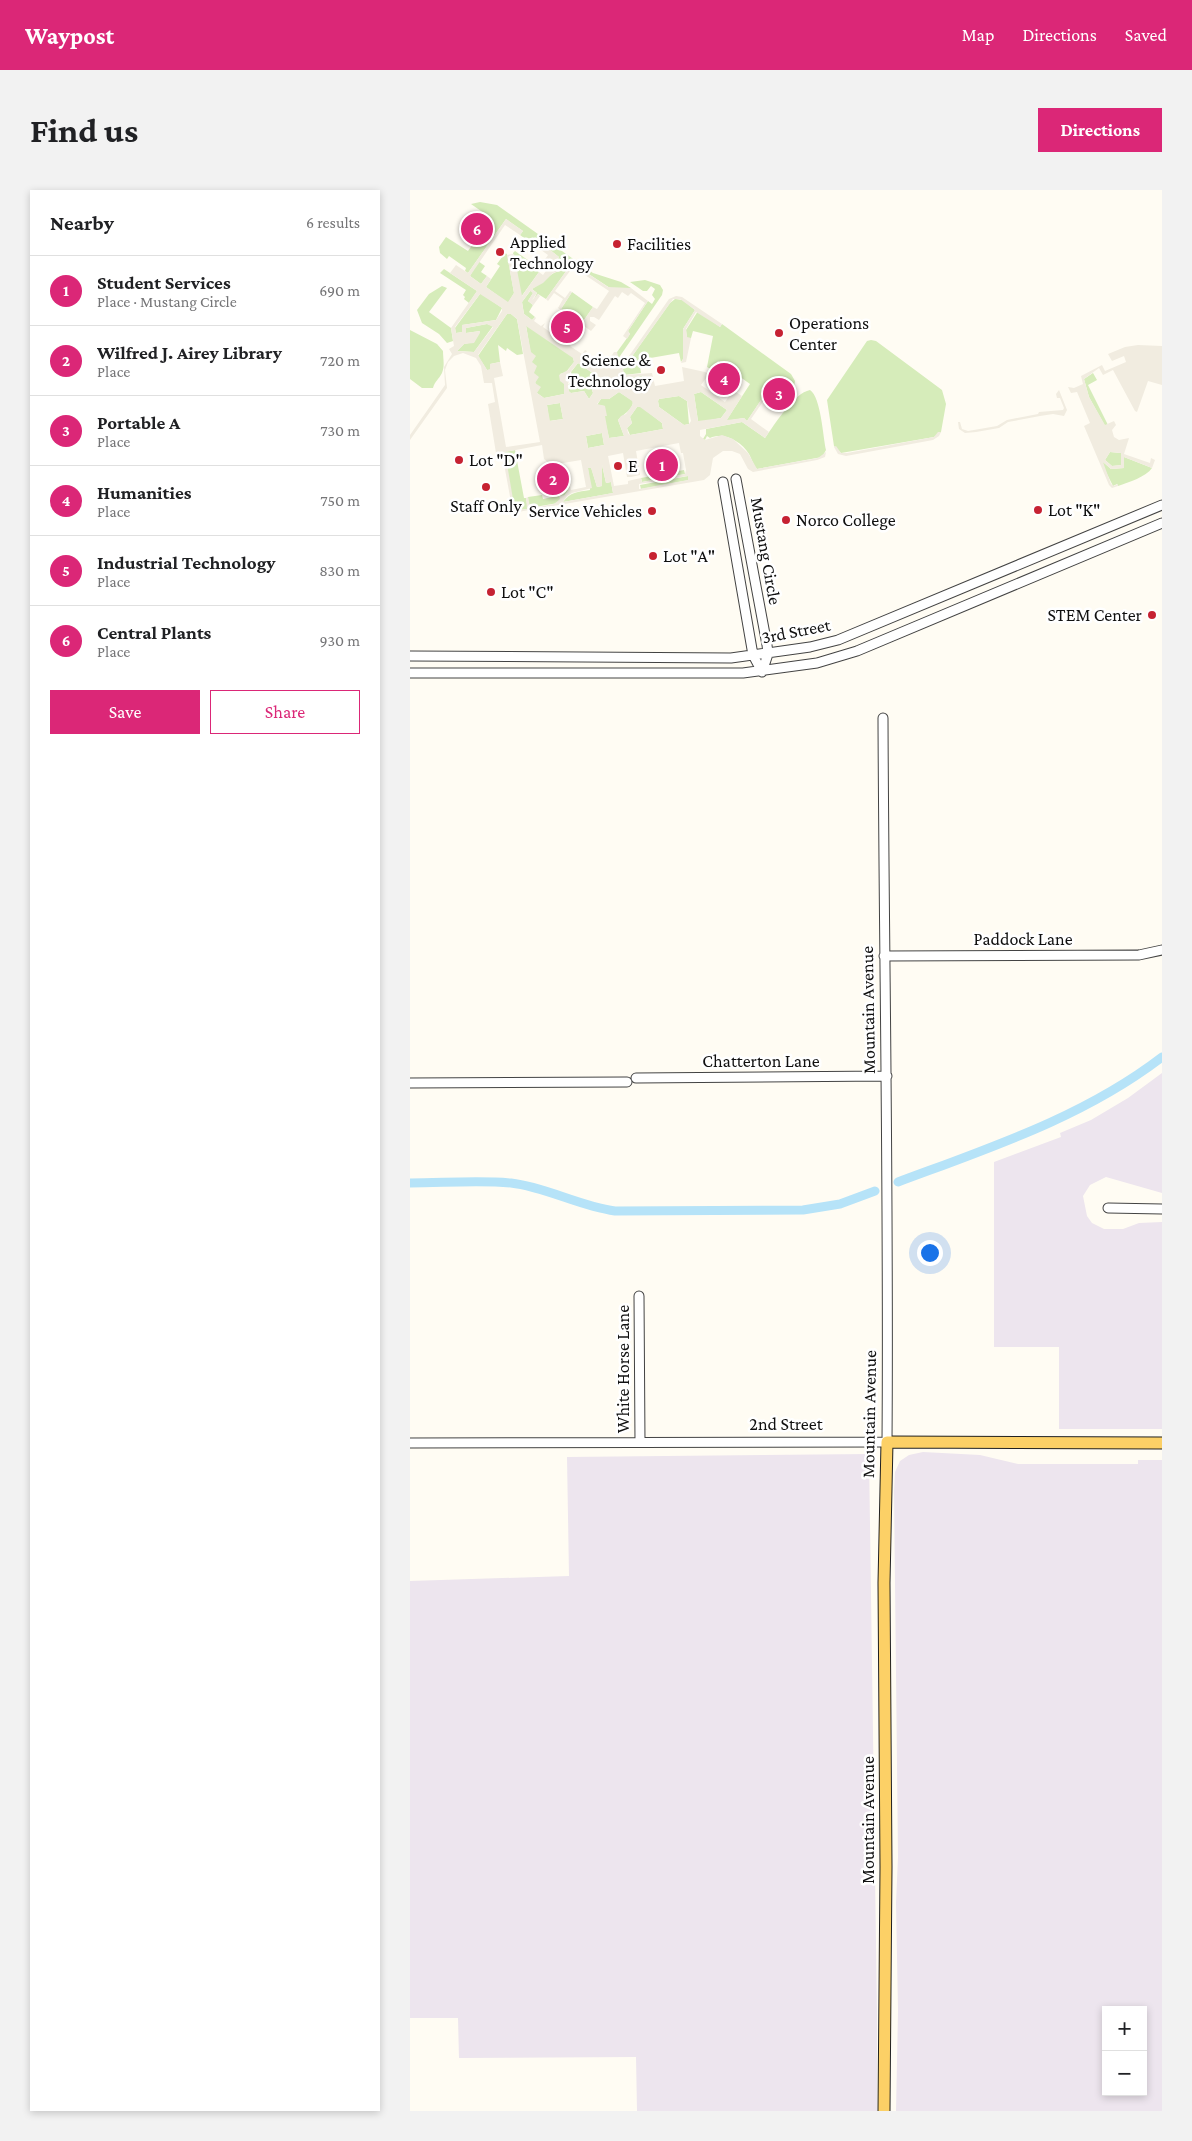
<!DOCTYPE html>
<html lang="en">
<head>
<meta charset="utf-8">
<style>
  :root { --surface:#fff; --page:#f2f2f2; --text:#202124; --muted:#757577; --line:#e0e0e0; --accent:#db2777 }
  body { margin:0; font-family:"Crimson Pro",serif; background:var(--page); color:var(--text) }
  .controls { position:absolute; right:15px; bottom:15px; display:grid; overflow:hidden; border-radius:0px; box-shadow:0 2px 8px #0003 }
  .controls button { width:45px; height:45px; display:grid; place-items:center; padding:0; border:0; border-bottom:1px solid var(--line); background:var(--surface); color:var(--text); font:25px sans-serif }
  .you { position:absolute; left:519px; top:1062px; width:18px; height:18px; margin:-12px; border:4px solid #fff; border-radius:50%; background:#1a73e8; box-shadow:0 0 0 8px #1a73e833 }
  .badge { display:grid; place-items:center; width:32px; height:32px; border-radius:50%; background:var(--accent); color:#fff; font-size:16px; font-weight:700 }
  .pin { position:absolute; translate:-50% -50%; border:2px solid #fff; box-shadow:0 1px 5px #0006 }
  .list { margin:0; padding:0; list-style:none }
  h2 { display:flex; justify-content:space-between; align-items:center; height:65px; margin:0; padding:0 20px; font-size:21px }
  h2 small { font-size:16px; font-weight:400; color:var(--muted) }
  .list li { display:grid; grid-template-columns:32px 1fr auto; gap:15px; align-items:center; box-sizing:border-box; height:70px; padding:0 20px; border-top:1px solid var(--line) }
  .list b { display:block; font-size:19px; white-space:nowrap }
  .list p { margin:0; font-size:16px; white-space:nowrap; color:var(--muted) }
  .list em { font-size:16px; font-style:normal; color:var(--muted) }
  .actions { display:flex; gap:10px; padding:15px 20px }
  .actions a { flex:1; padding:11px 0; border:1px solid var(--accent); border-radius:0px; text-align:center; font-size:18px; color:var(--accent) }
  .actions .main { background:var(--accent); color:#fff }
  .map { position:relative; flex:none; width:752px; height:1921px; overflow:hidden; border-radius:0px }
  header { display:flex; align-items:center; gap:30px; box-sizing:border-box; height:70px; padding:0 25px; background:var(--accent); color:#fff }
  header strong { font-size:24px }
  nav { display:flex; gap:28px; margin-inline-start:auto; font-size:18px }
  .intro { display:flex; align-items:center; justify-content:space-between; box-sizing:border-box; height:120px; padding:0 30px }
  h1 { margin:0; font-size:35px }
  .button { padding:12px 22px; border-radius:0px; background:var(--accent); color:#fff; font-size:18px; font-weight:700 }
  main { display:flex; gap:30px; padding:0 30px }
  aside { flex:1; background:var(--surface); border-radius:0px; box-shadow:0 2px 8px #0003 }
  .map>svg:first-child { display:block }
</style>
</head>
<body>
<header>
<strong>Waypost</strong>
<nav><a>Map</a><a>Directions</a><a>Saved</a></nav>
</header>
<div class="intro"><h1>Find us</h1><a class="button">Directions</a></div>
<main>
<aside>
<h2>Nearby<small>6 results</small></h2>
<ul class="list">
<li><span class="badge">1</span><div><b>Student Services</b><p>Place · Mustang Circle</p></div><em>690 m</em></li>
<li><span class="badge">2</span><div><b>Wilfred J. Airey Library</b><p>Place</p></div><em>720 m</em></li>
<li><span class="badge">3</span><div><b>Portable A</b><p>Place</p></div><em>730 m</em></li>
<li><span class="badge">4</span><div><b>Humanities</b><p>Place</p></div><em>750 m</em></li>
<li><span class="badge">5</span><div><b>Industrial Technology</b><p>Place</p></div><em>830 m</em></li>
<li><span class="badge">6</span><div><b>Central Plants</b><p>Place</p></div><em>930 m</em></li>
</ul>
<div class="actions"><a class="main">Save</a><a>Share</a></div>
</aside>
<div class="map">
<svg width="752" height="1921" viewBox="0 0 752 1921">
  <rect width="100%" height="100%" fill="#fffcf3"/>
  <path fill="#ede5ee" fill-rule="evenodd" d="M752,883V1003L696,987L680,995L673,1006L677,1026L682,1033L694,1039H713L729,1033L752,1032V1239H649V1157H584V972L651,947L650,943L681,930L718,908Z
    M513,1262L570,1265L608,1274H728V1270H752V1921H486L488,1821L486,1713L488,1667L484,1301L485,1282L490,1271L499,1265ZM696,1820H733V1902H696Z
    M459,1264L467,1824V1921H227L226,1867L49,1868L48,1828H0V1391L159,1386L157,1267Z"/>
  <path fill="#d6ecba" d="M70,12L87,15L183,83L211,92L221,98H200L162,73L136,109L128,104L123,111L127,103L122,99C131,94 141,82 150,81L147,70L149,67L135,56L131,60L110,45L113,41L96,29L58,83L55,81L56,78L39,66L37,69L30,63L29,57L36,47L58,61L81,28L61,14Z
    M105,61L122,73L120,76L129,82L111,107L103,63Z
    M95,63L97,64L104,103L98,113L76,97L90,76L87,74Z
    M68,71L75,76L71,82L77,86L71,94L60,86Z
    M34,79L67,101L59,113L54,109L55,107L53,105L56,100L30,83Z
    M235,90L250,95L253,100L252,105L208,169L206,168L207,162L220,144L218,141L238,111L242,114L245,109L242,105L245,99L241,96L237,101H233L220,92Z
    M32,96L37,98L19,122L41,138L43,151L37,153L29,144L12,133L7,120L19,104Z
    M121,100L123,103L118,111L123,115L119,122L125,127L122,130L114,124L112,112Z
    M162,102L183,117L172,133L151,119Z
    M70,104H72L92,118L86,130L52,135L53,142L46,143L45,138Z
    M265,109L273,110L285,120L273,139V169L271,172L269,163L229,170L231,183L214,185L213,179L260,113Z
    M288,121L310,137L312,134L381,184L385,191L384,197L367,186L337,231L334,228L316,231L340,194L308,171L302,180L297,177L303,146L283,141L281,148H277L276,140Z
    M97,124H101L107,129L113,164L107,165L97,158L96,161L88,155L90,172L80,174L81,180H77L68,166Z
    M77,134L83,136L64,162L47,161L54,154L64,152L70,141L56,143V138Z
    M116,135L163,167L164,172L156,182L150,184L154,193V204L134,208L127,203Z
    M0,140L27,154L33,161C33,168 35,176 32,183C29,189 25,191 23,198H12L0,189Z
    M461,150L466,151L532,200L536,214L531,242L524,247L431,263L424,256L417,210L457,151Z
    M168,173L184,184L180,194L183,203L179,209L174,201L161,203L159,202L158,195L163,189L161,182Z
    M683,183L687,190L678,195L698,235L695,236L679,207L674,189Z
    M232,186L234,197L223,199L215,193L214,189Z
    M400,200C411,207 413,247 416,260L412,267L347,279C343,275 342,269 339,264C331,251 314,242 300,248L297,246L295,250L293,249L296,244V239L332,232L355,248C365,234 384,203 400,200Z
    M209,202L223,211C223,220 213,224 208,230L214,246L199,248L194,226L195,216L187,215L191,209H199Z
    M291,202L317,220L311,228L290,232L288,231L284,204Z
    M269,206L277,211L279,234L274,235L249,217L248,211L249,209Z
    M150,213L153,229L139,231L137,215Z
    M230,216L252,233L253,239L220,245L217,238L222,233L220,227L227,217Z
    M192,243L194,255L178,258L176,246Z
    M105,260L114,308H116L118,319L103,321L97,316L103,315L94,262Z
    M700,262L711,263L712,275L702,276L695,270Z
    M714,267L742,278C736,287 719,292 708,296L707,294L703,296L692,274L693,272L701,279L714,278Z
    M192,275L196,293L201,292L203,303L153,312C160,302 168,302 180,300L178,278L181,277L187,297L192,296Z
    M274,280L275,284L232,292L231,288Z
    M278,286L279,290L231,299L230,295Z
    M157,297L158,301L148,313L119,318L118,307L132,305L133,309L148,306L147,299Z"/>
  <path fill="#f1ece0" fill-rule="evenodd" d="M96,29L113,41L110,45L95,35L60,86L71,94L77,86L81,89L76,97L98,112L104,103L97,65L104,64L112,106L129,82L133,85L140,75L134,71L138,65L131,60L135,56L149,67L147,70L155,75L150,81L143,83L133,93L122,99L127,103L122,110L128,104L130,106L119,121L123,115L118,111L123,103L120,101L112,112L114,124L122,130L125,127L126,128L124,131L131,136L135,133L133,137L140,142L143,140L142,144L149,149L153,146L151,150L158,155L160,152L162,153L160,156L172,164L175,160L177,161L174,165L185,173L187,170V165L197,173L204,162H207L208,166L204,171L212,176L259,109L266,106L272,107L312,134L310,137L286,122L276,139L277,147L281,148L276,172L271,173L273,169V139L285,120L270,109H263L213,179L214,185L242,183L245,196L274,191L272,177L295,182L299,184L291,195L315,212L323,200L332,206L317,230L334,228L337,231L367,186L369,188L341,229L359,242L355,248L332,232L290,240V246L295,250L312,245L323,249L338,263L347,279L408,268L416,262L415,267L407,270L343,282L338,279L330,264L322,261H313L303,268L300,285L294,290L102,323L97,320L94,315L101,312L92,263H86L78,214L85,212L82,193H74L71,176L66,168L53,163L44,166L38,172L35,180L37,198L0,250V245L35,195L34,177L42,164L39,159L44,156L41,138L67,101L40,83L46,75L58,83ZM70,104L92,118V121L86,130L52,135V142L46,143L45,137ZM97,124H101L107,129L130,252L96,257L84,188L93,186L90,172L80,174V179L77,180L68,165ZM77,134L83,137L64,162L47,161L54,154L64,153L70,143V141L56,143V138ZM116,136L163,168L164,172L158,180L149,185L150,191L154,194V204L134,208L127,203L131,197L125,193L129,187L124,183L127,176L122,172L126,166L121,162ZM168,173L184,184L180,194L183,203L179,209L174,201L161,203L159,201L158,193L161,189L159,184ZM232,186L234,197L223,199L215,193V189ZM209,202L222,211L223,214L216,224L211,226L208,230L214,246L199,248L195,226H197L195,216L187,214L191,209H199ZM291,202L317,220L311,228L288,231L284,204ZM269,206L277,211L281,231L279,234L274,235L249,217L248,211L249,209ZM150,213L153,229L140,231L137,215ZM230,217L252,233L253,239L220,245L218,243L217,238L222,233L220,227L227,217ZM192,243L194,255L178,258L176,246ZM269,253L271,263H273L276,280L275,284L232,292L231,288L222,290L218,291V294L204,296L198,266L213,263L217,287H221L230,285L226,261ZM132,255L134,269L141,275L171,270L176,297L161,300L160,296L157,297L158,301L155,305L149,306L150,309L144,314L120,318L118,307L116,308L117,319L102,320L98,316L104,315L95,262ZM192,275L196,293L201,292L203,303L153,312L157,306L162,303L182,298L178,278H181L187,297L192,296ZM278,286V290L229,299V294Z
    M162,73L198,97L221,98L238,111L218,141L220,144L217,149L213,146L235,113L221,103L218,106L212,102L208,108L205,106L189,130L184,127H180V131L186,135L181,141L148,118L153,109L144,103L138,111L136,109ZM163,77L199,101L187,119L183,117L172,133L151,119L162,102L160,101L155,108L145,101Z
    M728,155L752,156V195L738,191L727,222L725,221L703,180L693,185L689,178L674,189L679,207L695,235L704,231L706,235L702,240L704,247L709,250L719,248L714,264L740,273L741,268L745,270L742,278L714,267V278L701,279L693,272L701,294L704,296L708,294V296L702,298L699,295L674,236L680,233L667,202L661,203L658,197L664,198L673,194L671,186L692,175L695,181L716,172L714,166L702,171L698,164L715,157ZM700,262L711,263V275L702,276L695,270Z
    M649,200L657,220L654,226L643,224L630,226L598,232L589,238L566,242L555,243L549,239L548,232H550L552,239L558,241L587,236L597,230L628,224L629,222L653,220L654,218L650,208H647L646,204Z
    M528,242H531L529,246L523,250L436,266L428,264L424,257L426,256L431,263H437L524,247Z"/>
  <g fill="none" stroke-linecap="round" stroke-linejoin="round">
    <path stroke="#b6e3f8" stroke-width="9" d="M488,992C579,958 674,927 752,867
      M0,993C33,993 68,990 101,993C136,997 169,1016 205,1021L393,1020L430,1014L465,1001"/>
    <g stroke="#434343" stroke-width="11">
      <path id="minor" d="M326,289L357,455L358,464L352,482
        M313,292L343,465L352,482
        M0,466L321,468L400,457L428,450L752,315
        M0,483H333L407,473L447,461L752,333
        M474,766L729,765L752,760
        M226,888L477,886
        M0,893L217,892
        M698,1018L752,1019
        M229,1106L230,1252
        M0,1253L477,1252C479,1011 474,770 473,528"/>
    </g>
    <g stroke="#212121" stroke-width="13">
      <path id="major" d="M474,1921L476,1677L474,1393L477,1252L752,1253"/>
    </g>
    <use href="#minor" stroke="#fff" stroke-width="9"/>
    <use href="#major" stroke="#fcd066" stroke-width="11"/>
  </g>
  <g fill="#c62232" stroke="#fff" stroke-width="2">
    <circle cx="207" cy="54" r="5"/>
    <circle cx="90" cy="62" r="5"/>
    <circle cx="369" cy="143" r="5"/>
    <circle cx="251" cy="180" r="5"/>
    <circle cx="49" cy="270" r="5"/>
    <circle cx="208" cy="276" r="5"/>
    <circle cx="76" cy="297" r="5"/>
    <circle cx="628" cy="320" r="5"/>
    <circle cx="242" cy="321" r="5"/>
    <circle cx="376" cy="330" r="5"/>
    <circle cx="243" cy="366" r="5"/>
    <circle cx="81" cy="402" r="5"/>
    <circle cx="742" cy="425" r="5"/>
  </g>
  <g text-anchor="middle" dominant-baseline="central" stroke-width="5" stroke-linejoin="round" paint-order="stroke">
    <g font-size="18" fill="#101010" stroke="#fff" text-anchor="start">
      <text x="100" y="52">Applied<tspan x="100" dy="21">Technology</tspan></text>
      <text x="217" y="54">Facilities</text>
      <text x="379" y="133">Operations<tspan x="379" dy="21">Center</tspan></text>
      <text x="241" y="170" text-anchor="end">Science &amp;<tspan x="241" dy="21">Technology</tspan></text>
      <text x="59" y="270">Lot "D"</text>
      <text x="218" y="276">E</text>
      <text x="76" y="316" text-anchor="middle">Staff Only</text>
      <text x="638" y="320">Lot "K"</text>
      <text x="232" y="321" text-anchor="end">Service Vehicles</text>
      <text x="386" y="330">Norco College</text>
      <text x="253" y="366">Lot "A"</text>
      <text x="91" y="402">Lot "C"</text>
      <text x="732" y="425" text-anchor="end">STEM Center</text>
    </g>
    <g font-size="18" fill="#101010" stroke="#fff">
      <text transform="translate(356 361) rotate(80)">Mustang Circle</text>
      <text transform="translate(386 441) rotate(-11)">3rd Street</text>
      <text x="613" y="749">Paddock Lane</text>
      <text transform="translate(458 820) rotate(-91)">Mountain Avenue</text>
      <text x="351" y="871">Chatterton Lane</text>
      <text transform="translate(213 1179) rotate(-90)">White Horse Lane</text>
      <text transform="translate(459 1224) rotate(-89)">Mountain Avenue</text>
      <text x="376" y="1234">2nd Street</text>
      <text transform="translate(458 1630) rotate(-90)">Mountain Avenue</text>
    </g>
  </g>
</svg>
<div class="controls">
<button>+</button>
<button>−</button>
</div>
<div class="you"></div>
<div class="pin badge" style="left:252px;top:275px">1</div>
<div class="pin badge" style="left:143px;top:289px">2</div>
<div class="pin badge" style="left:369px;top:204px">3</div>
<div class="pin badge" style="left:314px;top:189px">4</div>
<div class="pin badge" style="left:157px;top:137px">5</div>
<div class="pin badge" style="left:67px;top:39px">6</div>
</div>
</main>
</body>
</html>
